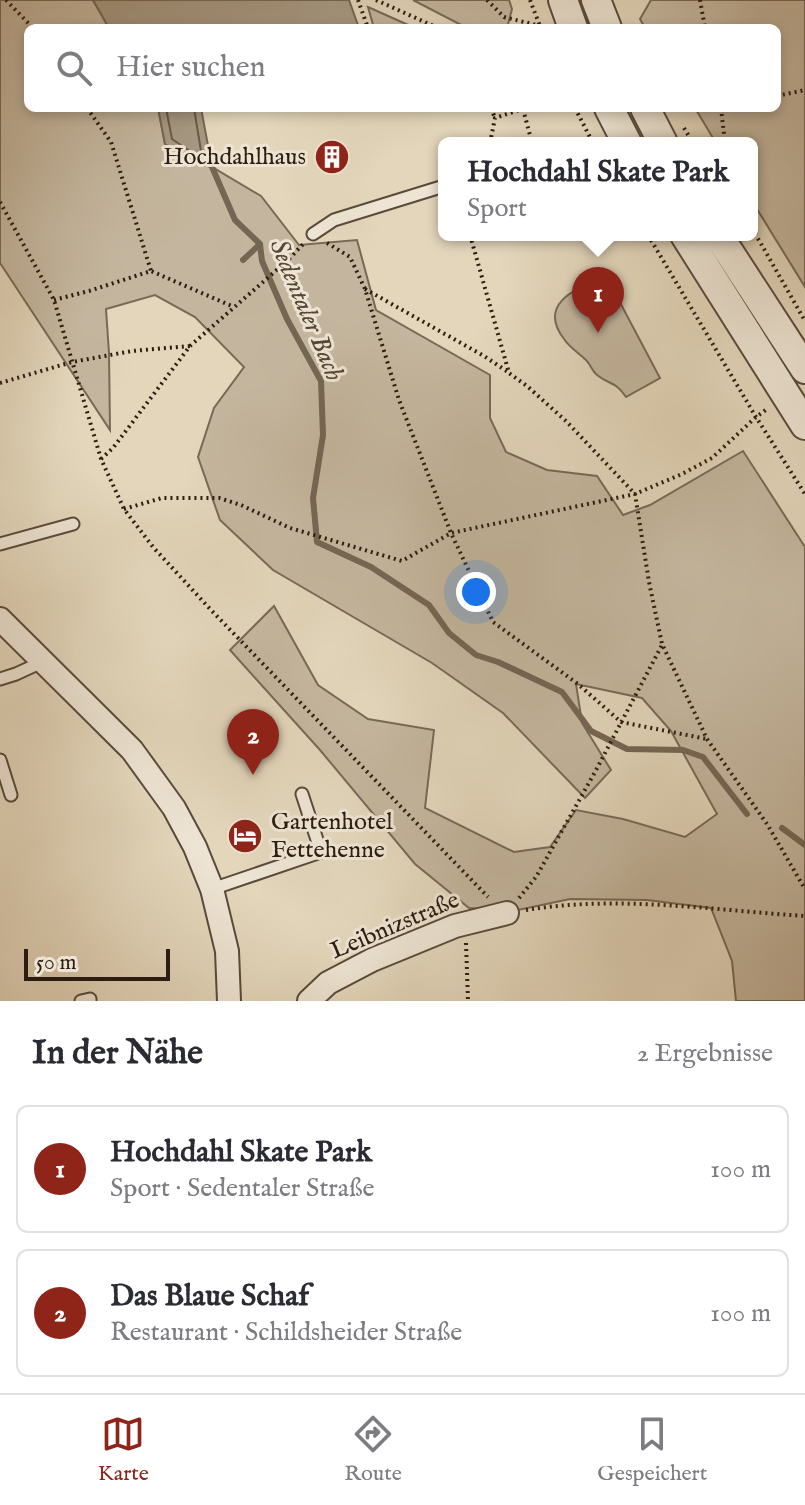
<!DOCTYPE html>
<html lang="de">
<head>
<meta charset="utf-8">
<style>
  :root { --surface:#fff; --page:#f7f7f7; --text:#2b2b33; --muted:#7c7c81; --line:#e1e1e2; --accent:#8f2418 }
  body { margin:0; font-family:"IM FELL English",serif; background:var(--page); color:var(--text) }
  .scale { position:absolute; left:24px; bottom:20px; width:146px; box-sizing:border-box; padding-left:8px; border:4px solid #2d1c10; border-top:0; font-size:22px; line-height:28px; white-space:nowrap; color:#2d1c10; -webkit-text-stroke:6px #ede4d3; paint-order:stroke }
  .you { position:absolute; left:476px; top:592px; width:28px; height:28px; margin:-20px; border:6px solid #fff; border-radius:50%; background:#1a73e8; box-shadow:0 0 0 12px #1a73e833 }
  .badge { display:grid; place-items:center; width:52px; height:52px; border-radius:50%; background:var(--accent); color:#fff; font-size:26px; font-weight:700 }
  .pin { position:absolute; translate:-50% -66px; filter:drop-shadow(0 2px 4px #0008) }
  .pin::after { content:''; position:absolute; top:42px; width:28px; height:24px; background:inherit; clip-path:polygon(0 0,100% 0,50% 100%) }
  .popup { position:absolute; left:438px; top:137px; width:320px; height:104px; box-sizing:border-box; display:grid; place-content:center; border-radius:12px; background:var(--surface); filter:drop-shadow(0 2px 6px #0005); font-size:26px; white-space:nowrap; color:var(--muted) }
  .popup b { font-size:30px; color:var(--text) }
  .popup::after { content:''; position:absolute; left:50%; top:100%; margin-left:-16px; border:16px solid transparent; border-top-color:var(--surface) }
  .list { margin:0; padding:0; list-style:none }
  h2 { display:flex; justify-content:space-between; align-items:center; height:104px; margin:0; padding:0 32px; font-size:34px }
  h2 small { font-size:26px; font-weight:400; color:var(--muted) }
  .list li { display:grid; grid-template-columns:52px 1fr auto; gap:24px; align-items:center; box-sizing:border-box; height:128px; margin:0 16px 16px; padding:0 16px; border:2px solid var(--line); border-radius:12px }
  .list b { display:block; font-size:30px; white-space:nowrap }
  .list p { margin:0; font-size:26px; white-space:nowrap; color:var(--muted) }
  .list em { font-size:26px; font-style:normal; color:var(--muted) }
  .icon { flex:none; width:44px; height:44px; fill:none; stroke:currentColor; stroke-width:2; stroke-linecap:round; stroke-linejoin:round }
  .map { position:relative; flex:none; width:805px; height:1001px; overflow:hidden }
  .search { position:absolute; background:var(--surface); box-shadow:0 4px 12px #0003; left:24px; right:24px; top:24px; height:88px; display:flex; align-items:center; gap:20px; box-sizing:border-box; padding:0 28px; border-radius:12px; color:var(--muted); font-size:30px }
  .sheet { height:392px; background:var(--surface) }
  nav { display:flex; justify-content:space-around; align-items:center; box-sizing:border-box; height:112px; border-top:2px solid var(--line); background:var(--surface); font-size:22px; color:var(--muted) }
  nav a { display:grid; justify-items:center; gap:4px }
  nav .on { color:var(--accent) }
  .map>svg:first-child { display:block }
</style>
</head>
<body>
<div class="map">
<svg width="805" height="1001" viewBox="0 0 805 1001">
  <rect width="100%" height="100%" fill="#e3d6bb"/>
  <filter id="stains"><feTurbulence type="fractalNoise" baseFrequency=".0025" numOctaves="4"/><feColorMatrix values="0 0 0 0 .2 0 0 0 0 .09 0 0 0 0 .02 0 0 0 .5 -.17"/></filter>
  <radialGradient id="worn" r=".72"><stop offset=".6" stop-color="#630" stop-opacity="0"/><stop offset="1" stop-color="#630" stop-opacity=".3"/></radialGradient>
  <path fill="#c4b69e" stroke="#786957" stroke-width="2" d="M0,0H93L109,28H28V108H158L165,144L193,163L212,167L261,196L299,245L357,240L376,310L490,375V418L506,452L547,470L597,476L623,515L650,505L743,451L805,547V1001H736L732,961L711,908L647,900L570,899L513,911L469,908L415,864L320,750L230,650L274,606L318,685L368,719L434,730L425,808L514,852L550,847L576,810L623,819L685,837L717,814L671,731L642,698L576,684L582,723L611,770L585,798L503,713L432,663L273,570L220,520L198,457L214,408L244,367L195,317L155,295L106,309L109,353L110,430L0,263Z
    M413,0H509L512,9L507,28H467Z
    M651,0H805V287L752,201V143H716L695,108H777V28H645L640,19Z
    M368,7L415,28H374Z
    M606,276L660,378L626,397C614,380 611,386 597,375C592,371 591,365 586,360C579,353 570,348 564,339C536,302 579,288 606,276Z"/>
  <path fill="#a59781" stroke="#756654" stroke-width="2" d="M93,0H349L359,28H109Z
    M158,108H201L212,167L193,163L165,144Z"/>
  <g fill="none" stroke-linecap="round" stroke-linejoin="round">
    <path stroke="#695a48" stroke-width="2" d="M166,108L172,139L197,156L201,151L194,108"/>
    <path stroke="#756654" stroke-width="6" d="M209,160L235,220L260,244L262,261L287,319L321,381L323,435L313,498L317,542L371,567L429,605L449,633L476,655L498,662L562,692L591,731L627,749L683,750L703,757L747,814
      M243,260L260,244
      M782,828L805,845"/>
    <g stroke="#5a4a3b" stroke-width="15">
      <path id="service" d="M313,234L334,220L444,186
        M0,544L73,524
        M0,679L16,674L42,662
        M0,760L11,795
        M212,889L321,852L302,794
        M81,1001L90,999V1001"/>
    </g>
    <g stroke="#5a4a3b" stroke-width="26">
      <path id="minor" d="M0,619L132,750L174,808L195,847L212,889L227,951L229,1001
        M309,1001L328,983L372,960L455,926L507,913"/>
    </g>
    <g stroke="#5a4a3b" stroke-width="32">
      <path id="tertiary" d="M563,0L573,28
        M596,0L607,28
        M609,108L627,143
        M645,108L663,143
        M685,235L805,425
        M718,235L805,369"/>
    </g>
    <path stroke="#2d1c10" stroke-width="4" stroke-dasharray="2 4" stroke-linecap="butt" d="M6,0L33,28
      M358,0L368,28
      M376,0L438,28
      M487,0L504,17L540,26
      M530,0L540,26
      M700,0L705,28
      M777,96L805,90
      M87,108L111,142L151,271
      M395,108H398
      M491,108L495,118
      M575,108L593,143
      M721,108L725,143
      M523,109L531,139
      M684,128L693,143
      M490,143L495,118L525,108
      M0,202L54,300L101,459L124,509L153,547L211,610L488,897
      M752,228L805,321
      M470,235L509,373L527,386L566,421L635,494L649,582L662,644L707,739L767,824L805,889
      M648,235L756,417L805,494
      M327,243L350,257L365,289L399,400L451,533L493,622L578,684L621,722L707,739
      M365,289L484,356L508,372
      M54,300L89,291L151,271L234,307
      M0,383L72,362L132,351L190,346
      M101,459L113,448L190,346L287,261L305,242
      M124,509L162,498H219L241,505L290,528L402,561L451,533L635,494L682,474L712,458L756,417L767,409
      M519,898L536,877L595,772L662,645
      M526,910C618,895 712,910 805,916
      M466,943L468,1001"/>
    <use href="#service" stroke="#ede4d3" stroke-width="11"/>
    <use href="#minor" stroke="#ede4d3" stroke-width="22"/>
    <use href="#tertiary" stroke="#ede4d3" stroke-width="28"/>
  </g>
  <defs>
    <g id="building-disc" transform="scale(1.8)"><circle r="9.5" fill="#8f2418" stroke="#ede4d3"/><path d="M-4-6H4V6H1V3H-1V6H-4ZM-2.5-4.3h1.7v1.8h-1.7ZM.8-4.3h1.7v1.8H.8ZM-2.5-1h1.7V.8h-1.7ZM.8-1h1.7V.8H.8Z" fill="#fff"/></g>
    <g id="hotel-disc" transform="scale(1.8)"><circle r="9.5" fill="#8f2418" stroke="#ede4d3"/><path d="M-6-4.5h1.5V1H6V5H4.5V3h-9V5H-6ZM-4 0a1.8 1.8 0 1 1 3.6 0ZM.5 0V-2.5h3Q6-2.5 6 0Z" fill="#fff"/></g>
  </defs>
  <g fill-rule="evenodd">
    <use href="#building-disc" x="332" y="157"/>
    <use href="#hotel-disc" x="245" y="836"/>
  </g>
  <g text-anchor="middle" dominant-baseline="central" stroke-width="6" stroke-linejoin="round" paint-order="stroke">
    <g font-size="24" fill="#2d1c10" stroke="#ede4d3" text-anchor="end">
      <text x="306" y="157">Hochdahlhaus</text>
      <text x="271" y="822" text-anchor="start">Gartenhotel<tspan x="271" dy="28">Fettehenne</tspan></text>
    </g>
    <g font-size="24" fill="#2d1c10" stroke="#ede4d3">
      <text transform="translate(395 926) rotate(-23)">Leibnizstraße</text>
    </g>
    <g font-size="26" font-style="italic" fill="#574738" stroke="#ede4d3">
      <text transform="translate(306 310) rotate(67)">Sedentaler Bach</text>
    </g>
  </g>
  <rect width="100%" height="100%" filter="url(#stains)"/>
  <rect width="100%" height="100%" fill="url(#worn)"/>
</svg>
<div class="scale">50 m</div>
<div class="you"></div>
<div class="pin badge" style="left:598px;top:333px">1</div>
<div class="popup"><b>Hochdahl Skate Park</b>Sport</div>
<div class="pin badge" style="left:253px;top:775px">2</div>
<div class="search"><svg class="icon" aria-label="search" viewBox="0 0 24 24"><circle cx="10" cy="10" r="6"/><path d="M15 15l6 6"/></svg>Hier suchen</div>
</div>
<section class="sheet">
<h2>In der Nähe<small>2 Ergebnisse</small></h2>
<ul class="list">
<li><span class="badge">1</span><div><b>Hochdahl Skate Park</b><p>Sport · Sedentaler Straße</p></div><em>100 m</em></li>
<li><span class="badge">2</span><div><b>Das Blaue Schaf</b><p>Restaurant · Schildsheider Straße</p></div><em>100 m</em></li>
</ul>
</section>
<nav>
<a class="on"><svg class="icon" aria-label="map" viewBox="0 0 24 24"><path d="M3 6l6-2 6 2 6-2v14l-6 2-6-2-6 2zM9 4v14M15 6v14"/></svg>Karte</a>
<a><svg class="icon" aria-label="directions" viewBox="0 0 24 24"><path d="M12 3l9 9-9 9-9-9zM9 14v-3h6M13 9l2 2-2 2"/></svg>Route</a>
<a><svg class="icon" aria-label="saved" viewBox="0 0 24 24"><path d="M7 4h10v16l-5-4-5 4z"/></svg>Gespeichert</a>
</nav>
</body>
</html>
